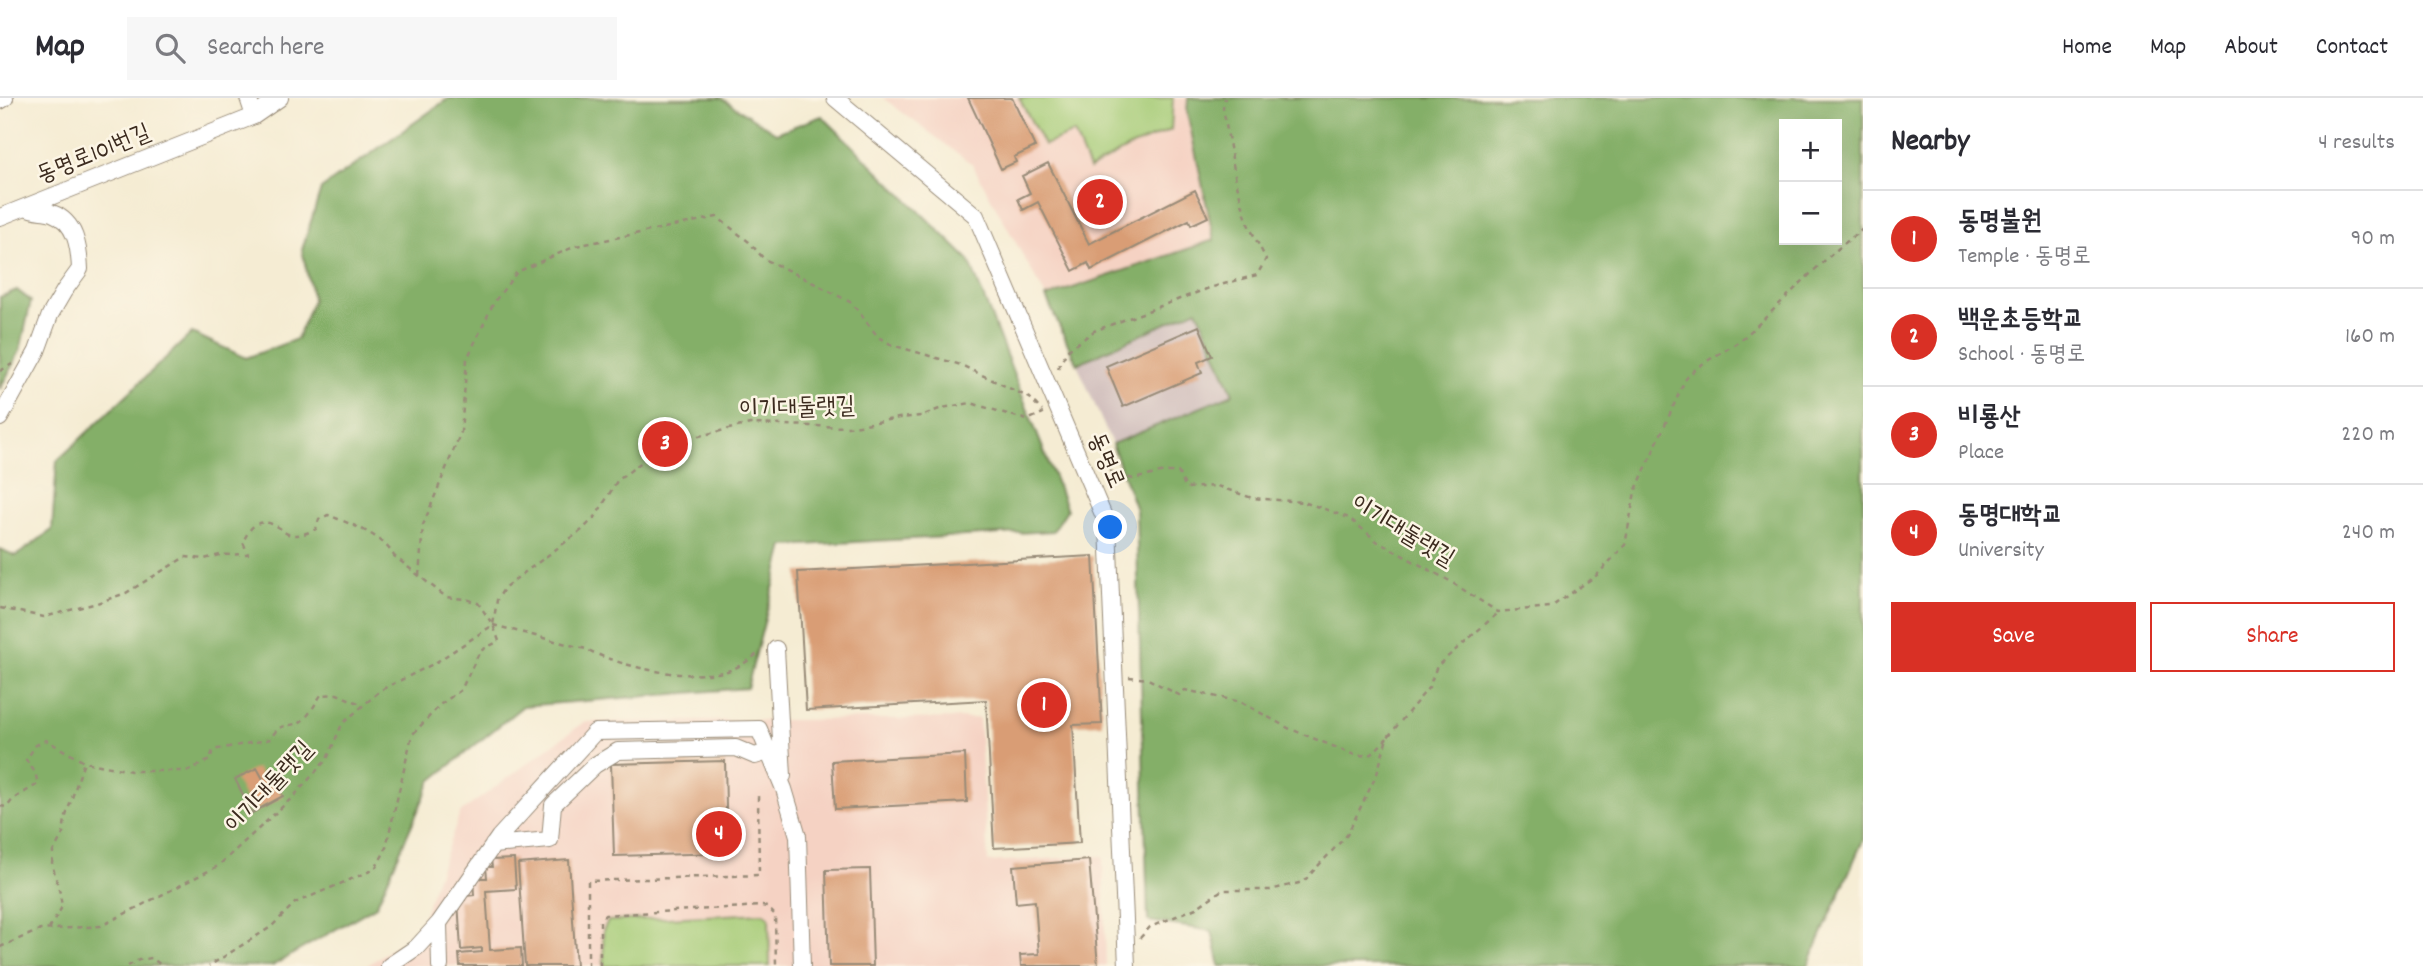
<!DOCTYPE html>
<html lang="en">
<head>
<meta charset="utf-8">
<style>
  :root { --surface:#fff; --page:#f7f7f7; --text:#2b2b33; --muted:#7c7c81; --line:#e1e1e2; --accent:#d93025 }
  body { margin:0; font-family:Dekko,"Poor Story",sans-serif; background:var(--page); color:var(--text) }
  .controls { position:absolute; right:21px; top:21px; display:grid; overflow:hidden; border-radius:0px; box-shadow:0 7px 28px #0002 }
  .controls button { width:63px; height:63px; display:grid; place-items:center; padding:0; border:0; border-bottom:2px solid var(--line); background:var(--surface); color:var(--text); font:35px sans-serif }
  .you { position:absolute; left:1111px; top:430px; width:24px; height:24px; margin:-18px; border:5px solid #fff; border-radius:50%; background:#1a73e8; box-shadow:0 0 0 10px #1a73e833 }
  .badge { display:grid; place-items:center; width:46px; height:46px; border-radius:50%; background:var(--accent); color:#fff; font-size:23px; font-weight:700 }
  .pin { position:absolute; translate:-50% -50%; border:4px solid #fff; box-shadow:0 2px 7px #0006 }
  .list { margin:0; padding:0; list-style:none }
  h2 { display:flex; justify-content:space-between; align-items:center; height:91px; margin:0; padding:0 28px; font-size:30px }
  h2 small { font-size:23px; font-weight:400; color:var(--muted) }
  .list li { display:grid; grid-template-columns:46px 1fr auto; gap:21px; align-items:center; box-sizing:border-box; height:98px; padding:0 28px; border-top:2px solid var(--line) }
  .list b { display:block; font-size:26px; white-space:nowrap }
  .list p { margin:0; font-size:23px; white-space:nowrap; color:var(--muted) }
  .list em { font-size:23px; font-style:normal; color:var(--muted) }
  .actions { display:flex; gap:14px; padding:21px 28px }
  .actions a { flex:1; padding:16px 0; border:2px solid var(--accent); border-radius:0px; text-align:center; font-size:24px; color:var(--accent) }
  .actions .main { background:var(--accent); color:#fff }
  .icon { flex:none; width:38px; height:38px; fill:none; stroke:currentColor; stroke-width:2; stroke-linecap:round; stroke-linejoin:round }
  .map { position:relative; flex:none; width:1863px; height:868px; overflow:hidden }
  header { display:flex; align-items:center; gap:42px; box-sizing:border-box; height:98px; padding:0 35px; background:var(--surface); border-bottom:2px solid var(--line) }
  header strong { font-size:33px }
  nav { display:flex; gap:38px; margin-inline-start:auto; font-size:24px }
  .search { width:490px; height:63px; background:var(--page); display:flex; align-items:center; gap:18px; box-sizing:border-box; padding:0 24px; border-radius:0px; color:var(--muted); font-size:26px }
  main { display:flex }
  aside { flex:1; background:var(--surface) }
  .map>svg:first-child { display:block }
</style>
</head>
<body>
<header>
<strong>Map</strong>
<div class="search"><svg class="icon" aria-label="search" viewBox="0 0 24 24"><circle cx="10" cy="10" r="6"/><path d="M15 15l6 6"/></svg>Search here</div>
<nav><a>Home</a><a>Map</a><a>About</a><a>Contact</a></nav>
</header>
<main>
<div class="map">
<svg width="1863" height="868" viewBox="0 0 1863 868">
  <rect width="100%" height="100%" fill="#fcf5e5"/>
  <filter id="ink" filterUnits="userSpaceOnUse"><feTurbulence type="fractalNoise" baseFrequency=".0143" numOctaves="2"/><feDisplacementMap in="SourceGraphic" scale="14" xChannelSelector="R" yChannelSelector="G"/><feConvolveMatrix kernelMatrix="1 2 1 2 8 2 1 2 1" color-interpolation-filters="sRGB"/></filter>
  <filter id="wash" filterUnits="userSpaceOnUse"><feTurbulence type="fractalNoise" baseFrequency=".00686" numOctaves="4" result="noise"/><feDisplacementMap in="SourceGraphic" scale="28" xChannelSelector="R" yChannelSelector="G"/><feGaussianBlur stdDeviation="1.57" result="paint"/><feColorMatrix in="noise" values="0 0 0 0 0 0 0 0 0 0 0 0 0 0 0 0 0 1.4 0 .05"/><feComposite in="paint" operator="in"/></filter>
  <g filter="url(#wash)">
    <rect width="100%" height="100%" fill="#f5ecd3"/>
    <path fill="#f5d2c3" d="M883,0H1188L1187,14L1214,142L1046,199L972,66Z
      M979,620L988,764L1103,758L1106,868H366L418,833L460,715L584,624Z"/>
    <path fill="#d1bfbd" d="M1198,211L1233,297L1112,346L1077,266Z"/>
    <path fill="#a5cb76" stroke="#707a4a" stroke-width="2" d="M1019,0H1173L1171,32L1130,49L1089,71L1074,35L1044,47Z
      M763,815L769,819L770,868H604L603,832L608,823Z"/>
    <path fill="#84af67" stroke="#606c42" stroke-width="2" fill-rule="evenodd" d="M449,0H721L776,35L822,18L969,162L1067,412L1053,433L784,448L747,590L523,608L431,683L376,808L272,868H0V451L16,458L52,432L57,363L192,235L246,260L297,241L313,202L302,152L321,91Z
      M1188,0H1863V742L1808,868H1220L1212,833L1148,823L1136,412L1112,346L1233,296L1197,211L1077,266L1046,199L1214,142L1187,14ZM1784,26H1837V142H1784Z
      M17,192L31,203L20,253L0,291V199Z"/>
    <g id="blocks">
      <path fill="#d99d74" d="M968,0H1012L1035,49L1014,59L1016,64L1001,71Z
        M1048,65L1089,146L1195,92L1208,119L1191,127L1189,122L1091,172L1088,165L1073,173L1038,104L1023,112L1018,101L1030,95L1022,78Z
        M1199,228L1212,258L1198,264L1202,275L1123,309L1106,268Z
        M1093,458L1102,626L1073,627L1080,745L994,750L986,602L806,612L798,474Z
        M965,656L967,704L835,711L832,663Z
        M725,663L727,755L614,758L611,666Z
        M257,670L267,688L275,683L283,698L252,715L235,681Z
        M514,761L516,791L486,793L490,852L521,850L522,868H460L459,856L482,854V850L461,852L458,802H465V798L474,797L473,780H487L486,769H492L491,762Z
        M569,762L576,868H525L518,766Z
        M1089,762L1098,868H1021L1020,857L1039,856L1035,803L1016,805L1013,768Z
        M870,771L873,868H829L826,772Z"/>
    </g>
  </g>
  <g filter="url(#ink)">
    <use href="#blocks" fill-opacity="0" stroke="#988b78" stroke-width="2"/>
    <g fill="none" stroke-linecap="round" stroke-linejoin="round">
      <g stroke="#988b78" stroke-width="18">
        <path id="minor" d="M248,0L254,18
          M835,0L976,118L1108,428L1127,868
          M0,3L5,0
          M0,119L254,18L280,0
          M0,320L37,253L50,217L64,193L80,171C79,149 76,124 52,115C44,112 34,114 26,109
          M776,551L783,678
          M493,747L550,742L553,707L595,667L618,653L736,650L755,658L768,654
          M439,825L440,868
          M389,868L417,849L439,825L499,739L595,634L759,631L784,691L798,738L802,868"/>
      </g>
      <path stroke="#988b78" stroke-width="2.5" stroke-dasharray="5 5" stroke-linecap="butt" d="M1058,270L1067,253L1094,233L1209,190L1257,177L1266,161L1248,126L1236,83L1223,10L1225,0
        M0,273L12,266
        M1100,370L1133,381L1165,374H1178L1186,390L1217,388L1252,400L1303,404L1319,409L1349,420L1378,444L1448,482L1498,514L1551,509L1597,477L1625,447L1635,394L1685,282C1700,263 1723,256 1742,241C1783,205 1819,163 1863,131
        M419,478L423,427L461,334L467,261L494,204L517,174L576,148L717,119L749,144L764,161L802,179L852,205L878,239L892,247L961,267L1030,300L1042,313
        M0,510L44,519L97,505L126,495L185,459L204,461L220,457L248,456L243,444C251,426 260,419 278,429C282,431 284,435 288,436C298,439 308,435 316,431L319,421L328,417C350,426 382,436 394,458L446,499L466,501L478,505L493,527L499,543L480,553L461,592L441,606L412,637L385,753L375,771L295,805L271,829L209,868
        M493,527L586,551C624,570 685,583 727,573C738,570 751,561 760,554
        M1129,579L1148,581L1179,597L1185,592L1241,604L1288,630L1357,658L1372,656L1387,640
        M0,708L7,709L13,701L38,686L35,674L26,662L36,647L46,642L84,664L131,673H187L210,662L213,652L271,641C280,621 292,632 304,621C311,615 316,604 321,597L337,596L363,607
        M49,831L62,809L60,795L52,766L53,754L63,736L65,721L84,664
        M1140,840L1150,829L1196,810L1222,792H1270L1303,784L1347,737L1377,676L1387,640L1429,589L1437,568L1498,515
        M0,849L40,832L101,828L218,768L294,698L327,661L342,626L381,592L435,565L493,527L497,502L505,489L582,432L596,418L617,383L665,346L750,326L848,329L899,320L921,318L942,310L971,305L1027,322L1043,315
        M128,868L139,862L152,860L162,868
        M588,868V783L759,777L758,697
        M600,868V823L605,817L762,808L767,809L775,817L776,868"/>
      <use href="#minor" stroke="#fff" stroke-width="16"/>
    </g>
  </g>
  <g text-anchor="middle" dominant-baseline="central" stroke-width="5" stroke-linejoin="round" paint-order="stroke">
    <g font-size="24" fill="#3b2a1e" stroke="#fcf5e5">
      <text transform="translate(94 57) rotate(-22)">동명로101번길</text>
      <text transform="translate(797 311) rotate(-2)">이기대둘랫길</text>
      <text transform="translate(1105 363) rotate(67)">동명로</text>
      <text transform="translate(1402 434) rotate(31)">이기대둘랫길</text>
      <text transform="translate(270 690) rotate(-47)">이기대둘랫길</text>
    </g>
  </g>
</svg>
<div class="controls">
<button>+</button>
<button>−</button>
</div>
<div class="you"></div>
<div class="pin badge" style="left:1044px;top:607px">1</div>
<div class="pin badge" style="left:1100px;top:104px">2</div>
<div class="pin badge" style="left:665px;top:346px">3</div>
<div class="pin badge" style="left:719px;top:736px">4</div>
</div>
<aside>
<h2>Nearby<small>4 results</small></h2>
<ul class="list">
<li><span class="badge">1</span><div><b>동명불원</b><p>Temple · 동명로</p></div><em>90 m</em></li>
<li><span class="badge">2</span><div><b>백운초등학교</b><p>School · 동명로</p></div><em>160 m</em></li>
<li><span class="badge">3</span><div><b>비룡산</b><p>Place</p></div><em>220 m</em></li>
<li><span class="badge">4</span><div><b>동명대학교</b><p>University</p></div><em>240 m</em></li>
</ul>
<div class="actions"><a class="main">Save</a><a>Share</a></div>
</aside>
</main>
</body>
</html>
